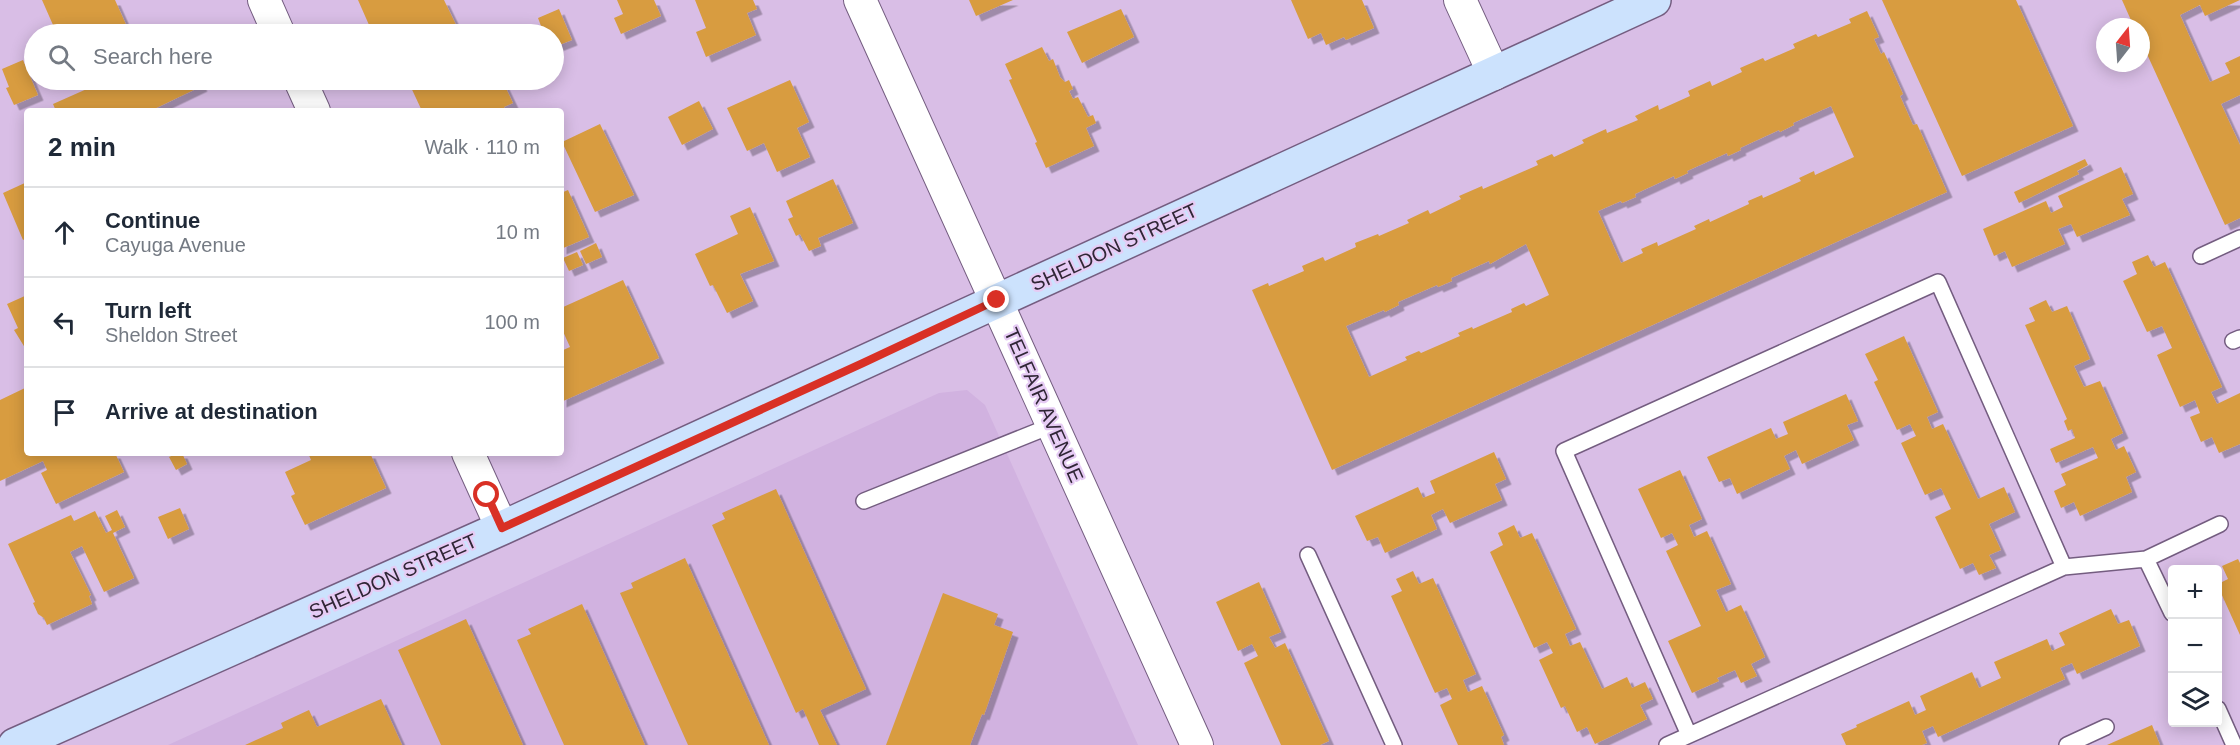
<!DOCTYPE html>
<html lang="en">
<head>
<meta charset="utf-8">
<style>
  :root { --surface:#fff; --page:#f6f6f7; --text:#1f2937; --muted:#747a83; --line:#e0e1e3 }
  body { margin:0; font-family:Arial,sans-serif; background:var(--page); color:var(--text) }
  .controls { position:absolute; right:18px; bottom:18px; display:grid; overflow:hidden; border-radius:6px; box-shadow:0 3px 15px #0003 }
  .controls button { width:54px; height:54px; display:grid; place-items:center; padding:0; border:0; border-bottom:2px solid var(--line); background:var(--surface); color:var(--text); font:30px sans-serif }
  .compass { position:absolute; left:2096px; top:18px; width:54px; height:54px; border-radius:50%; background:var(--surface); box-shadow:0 3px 15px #0003; rotate:17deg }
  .stop { position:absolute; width:18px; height:18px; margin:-14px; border:4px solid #d93025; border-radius:50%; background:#fff }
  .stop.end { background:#d93025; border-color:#fff; box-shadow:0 2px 6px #0008 }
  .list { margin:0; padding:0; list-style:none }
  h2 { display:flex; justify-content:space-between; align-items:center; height:78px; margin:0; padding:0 24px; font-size:26px }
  h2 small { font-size:20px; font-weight:400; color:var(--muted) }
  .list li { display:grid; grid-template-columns:39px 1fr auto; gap:18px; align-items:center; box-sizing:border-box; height:90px; padding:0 24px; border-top:2px solid var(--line) }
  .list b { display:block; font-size:22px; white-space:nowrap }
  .list p { margin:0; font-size:20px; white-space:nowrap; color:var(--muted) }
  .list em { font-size:20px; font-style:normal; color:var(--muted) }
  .icon { flex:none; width:33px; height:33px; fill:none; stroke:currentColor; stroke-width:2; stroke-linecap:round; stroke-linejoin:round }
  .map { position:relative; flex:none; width:2240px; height:745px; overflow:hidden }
  .search { position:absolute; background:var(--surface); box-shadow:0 3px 15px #0003; left:24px; top:24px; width:540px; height:66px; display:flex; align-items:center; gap:15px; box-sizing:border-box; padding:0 21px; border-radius:33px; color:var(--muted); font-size:22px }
  .panel { position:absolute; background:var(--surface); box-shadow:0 3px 15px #0003; left:24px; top:108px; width:540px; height:348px; border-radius:6px }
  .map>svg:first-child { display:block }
</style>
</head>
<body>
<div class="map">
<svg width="2240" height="745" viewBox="0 0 2240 745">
  <defs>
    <filter id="shadow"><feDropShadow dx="5.5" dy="5.5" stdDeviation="0" flood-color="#0004"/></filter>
  </defs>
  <rect width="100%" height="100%" fill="#d9bee6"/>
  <path fill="#d1b2e0" d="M967,390L985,405L1138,745H168L939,393Z"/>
  <path fill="#d89c41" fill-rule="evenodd" filter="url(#shadow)" d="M42,0H115L128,29L125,30L127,34H57Z
    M358,0H444L459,31L456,32L457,34H373Z
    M617,0H654L661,16L621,34L614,18L623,14Z
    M695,0H753L757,9L747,13L756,35L706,57L696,32L706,28Z
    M969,0H1013L976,16Z
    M1291,0H1362L1374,28L1346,40L1344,37L1326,45L1321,33L1308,39Z
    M1882,0H2016L2073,126L1962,176Z
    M2122,0H2240L2205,16L2200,5L2180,15L2210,82L2230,73L2225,63L2240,56V95L2221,104L2240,145V218L2225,225L2141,41V27H2134Z
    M559,9L572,40L554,47V34H544L538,18Z
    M1121,9L1134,37L1082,63L1067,32Z
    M1867,11L1879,37L1874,39L1881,54L1884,52L1903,94L1900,96L1913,125L1917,124L1947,192L1332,470L1252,290L1268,283L1269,286L1304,271L1302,266L1323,257L1325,261L1356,247L1355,243L1378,234L1379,236L1409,223L1407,220L1428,210L1430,214L1461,199L1459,196L1482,186L1483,189L1538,165L1536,161L1552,154L1554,157L1584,143L1582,140L1606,129L1607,133L1638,120L1635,116L1658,105L1659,110L1690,96L1688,91L1710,81L1712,86L1742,72L1740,68L1763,58L1765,61L1795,48L1793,44L1816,34L1818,37L1851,23L1849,19ZM1831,106L1854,157L1815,175L1814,171L1799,178L1801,181L1763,198L1762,195L1748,201L1749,204L1710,222L1709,219L1694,226L1696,229L1658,246L1657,242L1641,249L1643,253L1621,263L1598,211L1621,201L1622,203L1636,197L1635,194L1674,176L1675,179L1688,173L1687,171L1727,153L1728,156L1741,150L1740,148L1779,130L1780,132L1794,125L1793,123ZM1526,244L1549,295L1526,306L1524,303L1511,309L1512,312L1473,329L1472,327L1458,333L1460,336L1421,353L1419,351L1405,357L1407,360L1369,377L1346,326L1384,310L1385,312L1399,305L1398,302L1437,285L1438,287L1452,281L1451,278L1489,261L1490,264Z
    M1042,47L1049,61L1053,59L1060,77L1065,82L1069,80L1073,89L1069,91L1073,99L1078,97L1088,117L1093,115L1096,123L1086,128L1094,146L1046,168L1035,143L1037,142L1009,80L1012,79L1005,64Z
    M23,60L38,95L14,105L6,88L9,87L2,69Z
    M107,80H198L202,86L150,111H56L53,104Z
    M412,80H484L485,81L502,80L513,103L504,107L506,111H422L408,81Z
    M790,80L809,122L797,128L810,157L777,172L764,143L747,151L727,108Z
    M699,101L713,129L682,145L668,117Z
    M600,124L634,195L595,212L562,142Z
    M2085,159L2088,165L2077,171L2079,174L2019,203L2014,192Z
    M2121,167L2133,194L2122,199L2130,215L2077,237L2071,224L2058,229L2065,244L2012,267L2005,251L1994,256L1983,229L2046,201L2051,213L2063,207L2058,196Z
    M833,179L853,223L818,238L821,246L809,251L800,234L796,236L788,219L793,217L786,201Z
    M27,182V238L23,240L3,193Z
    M568,190L589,237L561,249V193Z
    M750,207L774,261L740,274L753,301L727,313L713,285L710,286L695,254L738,234L730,216Z
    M596,243L602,257L586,264L580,251Z
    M577,252L583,265L569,271L563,258Z
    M2148,255L2154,267L2165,262L2222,387L2211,392L2217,404L2240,393V444L2219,453L2212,437L2201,442L2190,417L2200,413L2195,400L2180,407L2157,355L2172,348L2162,326L2147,332L2123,281L2137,274L2132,262Z
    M623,280L659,358L561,402V351L570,347L561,327V308Z
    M27,295V351L14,330L18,328L7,304Z
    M2046,300L2052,312L2067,306L2090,359L2074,366L2084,387L2100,381L2123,433L2111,439L2116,450L2124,446L2136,472L2126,477L2132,492L2080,516L2074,502L2061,508L2054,491L2066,485L2061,474L2098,458L2093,447L2056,463L2050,449L2075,438L2072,429L2068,431L2064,421L2067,419L2025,325L2035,321L2029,308Z
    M1904,336L1938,412L1927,417L1932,429L1943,424L1978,499L2004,487L2015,512L1989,524L2001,550L1989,555L1996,568L1979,575L1973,563L1960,569L1935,517L1951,509L1941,488L1925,495L1901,443L1916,436L1910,424L1897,430L1874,382L1878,380L1865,354Z
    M25,388L27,392V453H115L124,472L56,504L41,473L47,470L43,461L0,481V400Z
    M1846,394L1858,421L1847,425L1854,440L1802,464L1796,450L1784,456L1790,469L1737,494L1730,478L1719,482L1707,457L1771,428L1776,439L1788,434L1783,422Z
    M1494,452L1506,479L1495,484L1502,500L1450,523L1443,509L1431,515L1437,529L1385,553L1378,537L1367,541L1355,516L1418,487L1423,498L1435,493L1430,481Z
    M178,453H182L187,464L176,470L169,457Z
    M308,453H370L386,488L305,525L291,496L295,494L285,472L311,460Z
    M1680,470L1702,519L1689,525L1694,537L1707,531L1731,584L1716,590L1726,612L1741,605L1765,657L1751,664L1757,676L1741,683L1735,670L1717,678L1719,681L1692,693L1668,641L1701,626L1666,551L1678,545L1672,533L1661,538L1638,489Z
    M776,489L866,689L820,710L837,745H819L803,709L796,713L712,525L725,519L722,513Z
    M180,508L189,529L168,539L158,517Z
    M117,510L125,527L113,533L134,578L104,592L82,546L70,552L91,595L89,596L92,604L47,625L44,618L38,614L33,603L35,602L8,544L71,515L74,521L95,511L106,533L112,530L105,516Z
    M1514,525L1520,538L1532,533L1576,629L1565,634L1570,646L1580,642L1602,689L1627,677L1632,688L1645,682L1653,699L1640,705L1647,719L1595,744L1587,727L1577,732L1565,706L1561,708L1539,660L1553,653L1547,642L1534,648L1490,552L1503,545L1498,533Z
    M685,558L769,745H688L620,593L633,588L631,583Z
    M2238,559L2240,563V635L2221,593L2218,595V584L2228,579L2222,566Z
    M1413,571L1419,584L1433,578L1476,674L1463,680L1468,692L1482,686L1504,735L1501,737L1504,745H1458L1440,705L1452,699L1447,688L1435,693L1391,596L1402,591L1396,579Z
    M1259,582L1281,632L1269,637L1275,648L1285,643L1329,741L1320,745H1281L1244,663L1258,656L1252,644L1238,651L1216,602Z
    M943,593L998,614L994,625L1013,632L984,715L982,714L970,745H886Z
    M582,604L645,745H564L517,640L531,634L528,629Z
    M2111,609L2118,624L2129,620L2140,646L2077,674L2072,663L2060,668L2065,679L1938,737L1933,726L1922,731L1927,743L1922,745H1846L1841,734L1857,727L1856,725L1909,701L1915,715L1926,710L1920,696L1972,672L1979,688L2001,678L1994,662L2047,639L2052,651L2065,645L2059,633Z
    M466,619L523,745H441L398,650Z
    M381,699L402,745H245L283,728L281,723L309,710L317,727Z
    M2152,725L2160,745H2107Z"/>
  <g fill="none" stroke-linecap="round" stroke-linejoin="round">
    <g stroke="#745d80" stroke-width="18">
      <path id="service" d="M2201,256L2240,238
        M2233,341L2240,338
        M864,501L1053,425
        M1308,555L1394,745
        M2146,559L2220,524
        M2218,709L2234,745
        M1689,735L1564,451L1938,282L2064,567
        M1667,745L2064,567L2146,559L2172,613
        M2067,745L2106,727"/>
    </g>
    <g stroke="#745d80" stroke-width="34">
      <path id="minor" d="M264,0L279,34
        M860,0L1197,745
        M1460,0L1494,74
        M300,80L314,111
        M468,453L502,528"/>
    </g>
    <g stroke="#745d80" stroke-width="36">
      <path id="secondary" d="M15,745L502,528L1654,0"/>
    </g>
    <use href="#service" stroke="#fff" stroke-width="15"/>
    <use href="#minor" stroke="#fff" stroke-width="32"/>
    <use href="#secondary" stroke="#cce2fd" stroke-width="33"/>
  </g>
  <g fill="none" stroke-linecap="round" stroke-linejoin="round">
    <path stroke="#d93025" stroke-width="8" d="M487,495L502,528L863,363L997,300"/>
  </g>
  <g text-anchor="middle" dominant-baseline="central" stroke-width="4.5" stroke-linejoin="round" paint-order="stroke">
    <g font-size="20" fill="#302636" stroke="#e6cbf4">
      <text transform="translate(1114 247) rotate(-25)">SHELDON STREET</text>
      <text transform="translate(1044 405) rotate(66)">TELFAIR AVENUE</text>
      <text transform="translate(393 576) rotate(-24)">SHELDON STREET</text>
    </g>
  </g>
</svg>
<div class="controls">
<button>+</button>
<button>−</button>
<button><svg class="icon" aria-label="layers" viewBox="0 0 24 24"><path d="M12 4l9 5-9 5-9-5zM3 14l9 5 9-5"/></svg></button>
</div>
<svg class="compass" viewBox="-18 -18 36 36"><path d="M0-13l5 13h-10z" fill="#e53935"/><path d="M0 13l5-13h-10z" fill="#747a83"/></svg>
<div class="stop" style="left:487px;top:495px"></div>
<div class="stop end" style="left:997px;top:300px"></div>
<div class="search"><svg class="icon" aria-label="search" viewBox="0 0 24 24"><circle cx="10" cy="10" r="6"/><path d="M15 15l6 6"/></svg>Search here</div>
<section class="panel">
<h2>2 min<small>Walk · 110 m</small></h2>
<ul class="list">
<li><svg class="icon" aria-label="ahead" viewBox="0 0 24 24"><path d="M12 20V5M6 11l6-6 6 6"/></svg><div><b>Continue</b><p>Cayuga Avenue</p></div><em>10 m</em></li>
<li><svg class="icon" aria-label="left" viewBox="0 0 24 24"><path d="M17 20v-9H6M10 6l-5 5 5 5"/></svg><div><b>Turn left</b><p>Sheldon Street</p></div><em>100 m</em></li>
<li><svg class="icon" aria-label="arrive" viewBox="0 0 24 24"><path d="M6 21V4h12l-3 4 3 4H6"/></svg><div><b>Arrive at destination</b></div></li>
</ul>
</section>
</div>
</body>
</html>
